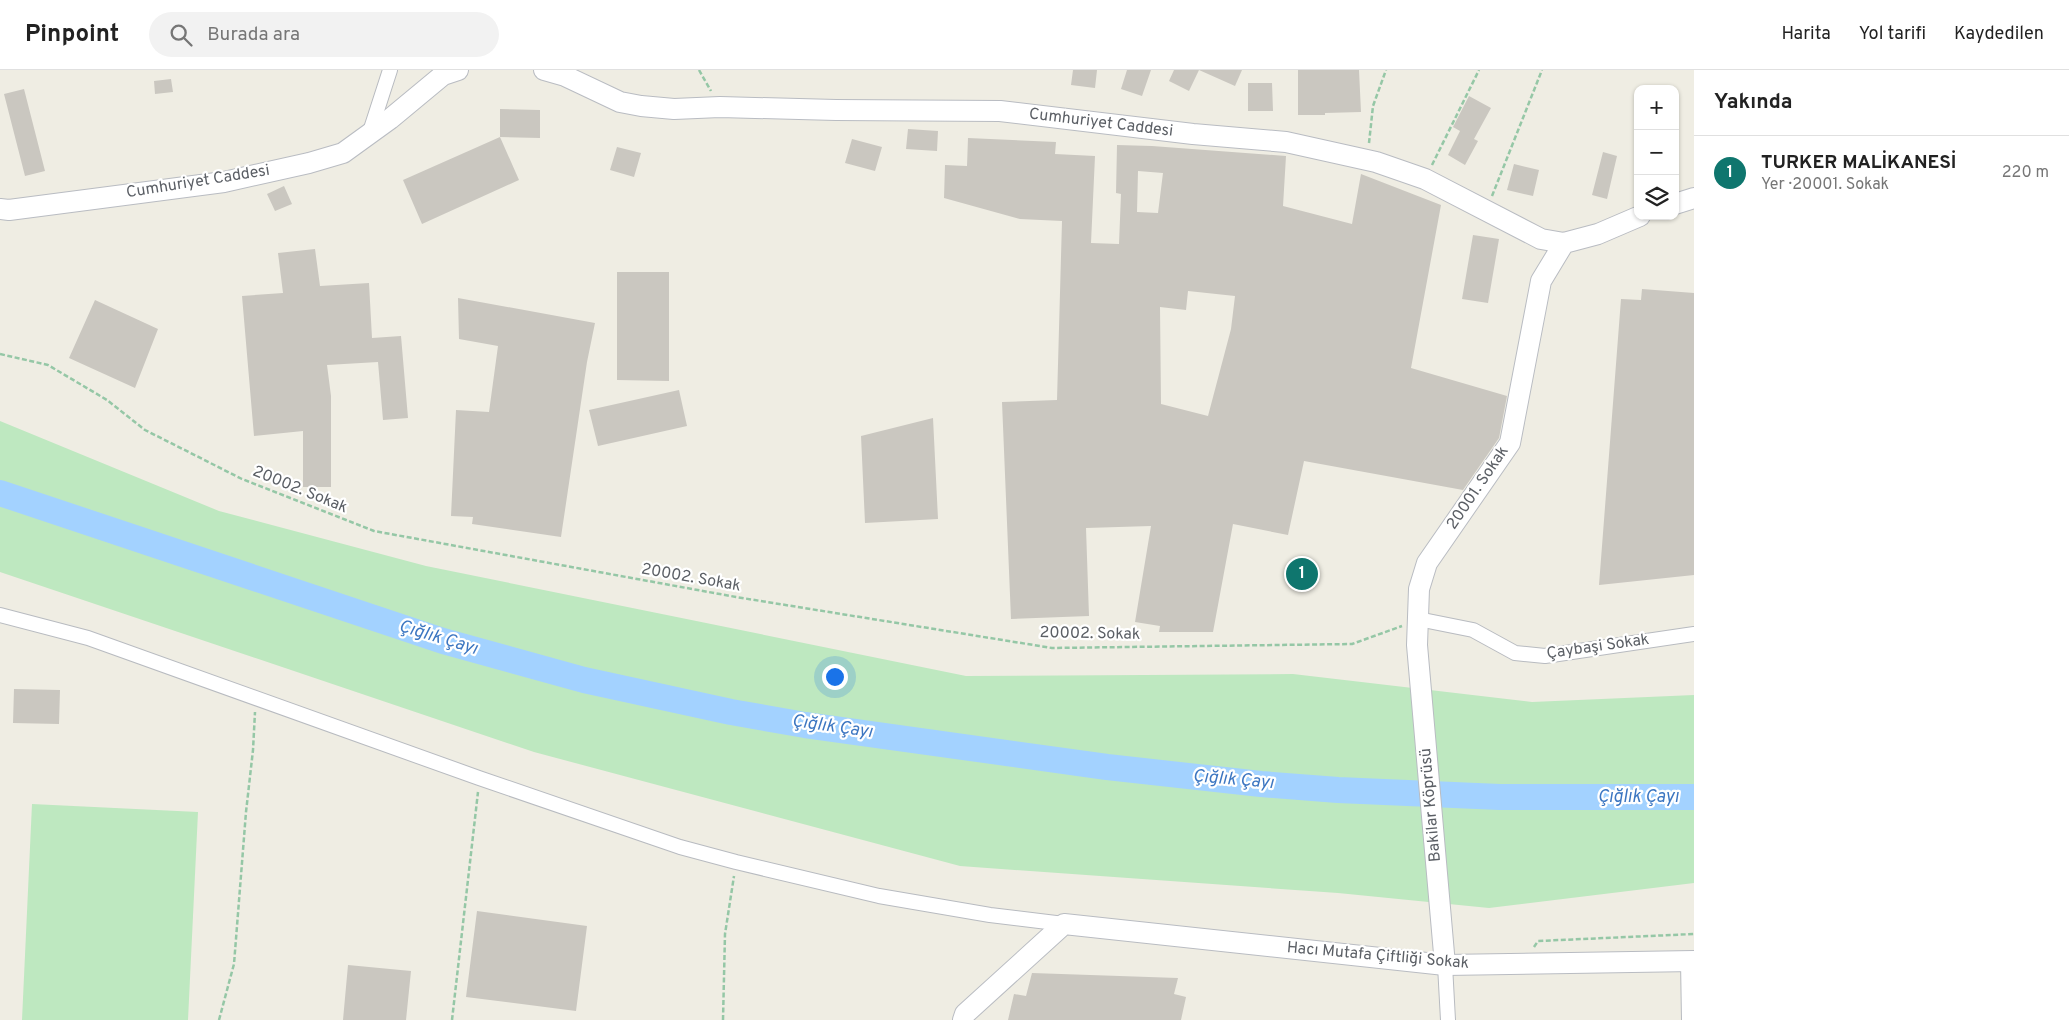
<!DOCTYPE html>
<html lang="tr">
<head>
<meta charset="utf-8">
<style>
  :root { --surface:#fff; --page:#f2f2f2; --text:#222; --muted:#767676; --line:#e0e0e0; --accent:#0f766e }
  body { margin:0; font-family:Overpass,sans-serif; background:var(--page); color:var(--text) }
  .controls { position:absolute; right:15px; top:15px; display:grid; overflow:hidden; border-radius:10px; box-shadow:0 1px 4px #0004 }
  .controls button { width:45px; height:45px; display:grid; place-items:center; padding:0; border:0; border-bottom:1px solid var(--line); background:var(--surface); color:var(--text); font:25px sans-serif }
  .you { position:absolute; left:834px; top:606px; width:18px; height:18px; margin:-12px; border:4px solid #fff; border-radius:50%; background:#1a73e8; box-shadow:0 0 0 8px #1a73e833 }
  .badge { display:grid; place-items:center; width:32px; height:32px; border-radius:50%; background:var(--accent); color:#fff; font-size:16px; font-weight:700 }
  .pin { position:absolute; translate:-50% -50%; border:2px solid #fff; box-shadow:0 1px 5px #0006 }
  .list { margin:0; padding:0; list-style:none }
  h2 { display:flex; justify-content:space-between; align-items:center; height:65px; margin:0; padding:0 20px; font-size:21px }
  h2 small { font-size:16px; font-weight:400; color:var(--muted) }
  .list li { display:grid; grid-template-columns:32px 1fr auto; gap:15px; align-items:center; box-sizing:border-box; height:75px; padding:0 20px; border-top:1px solid var(--line) }
  .list b { display:block; font-size:19px; white-space:nowrap }
  .list p { margin:0; font-size:16px; white-space:nowrap; color:var(--muted) }
  .list em { font-size:16px; font-style:normal; color:var(--muted) }
  .icon { flex:none; width:28px; height:28px; fill:none; stroke:currentColor; stroke-width:2; stroke-linecap:round; stroke-linejoin:round }
  .map { position:relative; flex:none; width:1694px; height:950px; overflow:hidden }
  header { display:flex; align-items:center; gap:30px; box-sizing:border-box; height:70px; padding:0 25px; background:var(--surface); border-bottom:1px solid var(--line) }
  header strong { font-size:24px }
  nav { display:flex; gap:28px; margin-inline-start:auto; font-size:18px }
  .search { width:350px; height:45px; background:var(--page); display:flex; align-items:center; gap:12px; box-sizing:border-box; padding:0 18px; border-radius:28px; color:var(--muted); font-size:19px }
  main { display:flex }
  aside { flex:1; background:var(--surface) }
  .map>svg:first-child { display:block }
</style>
</head>
<body>
<header>
<strong>Pinpoint</strong>
<div class="search"><svg class="icon" aria-label="search" viewBox="0 0 24 24"><circle cx="10" cy="10" r="6"/><path d="M15 15l6 6"/></svg>Burada ara</div>
<nav><a>Harita</a><a>Yol tarifi</a><a>Kaydedilen</a></nav>
</header>
<main>
<div class="map">
<svg width="1694" height="950" viewBox="0 0 1694 950">
  <rect width="100%" height="100%" fill="#efede3"/>
  <path fill="#bee8c0" d="M0,351L219,441L426,496L966,606L1293,604L1532,632L1694,625V813L1489,838L1338,823L960,796L534,682L0,502Z
    M32,734L198,742L188,950H22Z"/>
  <g fill="none" stroke-linecap="round" stroke-linejoin="round">
    <path stroke="#a3d2ff" stroke-width="26" d="M0,423L443,571L584,610L731,642L805,655L1107,697L1261,714L1338,720L1500,727H1694"/>
  </g>
  <path fill="#cac7c0" fill-rule="evenodd" d="M1073,0H1097L1095,18L1071,15Z
    M1127,0H1151L1142,26L1121,19Z
    M1174,0H1242L1235,16L1199,0L1189,21L1169,11Z
    M1298,0H1359L1361,42L1325,43V45H1298Z
    M171,9L173,22L155,24L154,11Z
    M1248,13H1272L1273,41H1248Z
    M24,19L45,101L25,106L4,24Z
    M1469,26L1491,38L1474,69L1478,71L1465,95L1448,85L1460,61L1453,57Z
    M500,39L540,40V68L500,67Z
    M908,59L938,61L937,81L906,79Z
    M500,67L519,110L422,154L403,110Z
    M968,68L1056,72L1055,84L1095,86L1091,173L1119,174L1121,124L1116,123L1117,75L1152,76L1286,86L1283,136L1352,154L1361,104L1441,135L1411,298L1507,326L1499,368L1463,420L1304,391L1288,465L1233,454L1213,562H1159L1160,556L1135,552L1151,456L1086,458L1089,546L1011,549L1002,332L1057,330L1062,151L1020,149L944,128L945,95L967,96ZM1138,101L1163,103L1158,143L1137,142ZM1188,221L1235,226L1231,259L1208,346L1161,334L1160,237L1186,240Z
    M852,69L882,77L875,101L845,93Z
    M617,77L641,83L634,107L610,100Z
    M1603,82L1617,86L1607,129L1592,125Z
    M1514,94L1539,100L1533,126L1507,120Z
    M284,116L292,134L275,141L267,124Z
    M1473,165L1499,169L1488,233L1462,229Z
    M315,179L320,216L369,213L372,268L401,266L408,348L383,350L378,292L327,295L331,326V417H303V361L254,366L242,226L283,223L278,183Z
    M617,202H669V311L617,310Z
    M1642,219L1694,223V505L1599,515L1621,229L1641,230Z
    M458,228L595,253L587,292L561,467L472,454L473,447L451,446L456,340L489,342L498,276L459,269Z
    M95,230L158,259L135,318L69,288Z
    M679,320L687,356L598,376L589,340Z
    M933,348L938,449L865,453L861,366Z
    M14,619L60,620L59,654L13,653Z
    M477,841L587,856L576,941L466,927Z
    M348,895L411,901L406,950H343Z
    M1032,903L1178,908L1174,924L1186,927L1181,950H1008L1014,924L1026,926Z"/>
  <g fill="none" stroke-linecap="round" stroke-linejoin="round">
    <g stroke="#b8bbc0" stroke-width="16">
      <path id="street" d="M369,65L390,0
        M0,545L88,568L479,708L680,777L736,792L879,826L990,845L1064,854
        M1418,549L1473,560L1515,583L1545,586L1694,564
        M1688,891L1689,950
        M1445,895L1448,950"/>
    </g>
    <g stroke="#b9bcc2" stroke-width="22">
      <path id="secondary" d="M544,0L565,6L620,32L641,36L674,39L720,37L836,40L1000,41L1193,64L1286,72L1376,92L1425,109L1541,169L1564,173L1598,164L1640,146
        M1675,134L1694,128
        M0,139L9,140L224,112L309,93L343,83L390,49L443,5L458,0
        M1445,895L1417,575L1419,519L1427,493L1510,373L1541,211L1564,173
        M963,950L965,944L1064,854L1445,895L1694,891"/>
    </g>
    <path stroke="#95c7a6" stroke-width="2.5" stroke-dasharray="5 2.5" stroke-linecap="butt" d="M699,0L711,21
      M1369,73L1373,36L1386,0
      M1432,95L1479,0
      M1492,126L1542,0
      M0,284L48,295L107,330L145,360L242,409L374,461L736,527L1052,578L1352,574L1402,556
      M1534,877L1538,871L1694,864
      M219,950L234,894L246,742L253,680L255,642
      M452,950L478,722
      M723,950L725,864L734,806"/>
    <use href="#street" stroke="#fff" stroke-width="14"/>
    <use href="#secondary" stroke="#fff" stroke-width="20"/>
  </g>
  <g text-anchor="middle" dominant-baseline="central" stroke-width="4.5" stroke-linejoin="round" paint-order="stroke">
    <g font-size="16" fill="#5b5f65" stroke="#fff">
      <text transform="translate(1101 53) rotate(7)">Cumhuriyet Caddesi</text>
      <text transform="translate(198 112) rotate(-9)">Cumhuriyet Caddesi</text>
      <text transform="translate(1478 418) rotate(-56)">20001. Sokak</text>
      <text transform="translate(300 420) rotate(22)">20002. Sokak</text>
      <text transform="translate(691 508) rotate(10)">20002. Sokak</text>
      <text transform="translate(1090 564) rotate(1)">20002. Sokak</text>
      <text transform="translate(1598 577) rotate(-8)">Çaybaşi Sokak</text>
      <text transform="translate(1431 735) rotate(-95)">Bakilar Köprüsü</text>
      <text transform="translate(1378 886) rotate(5)">Hacı Mutafa Çiftliği Sokak</text>
    </g>
    <g font-size="18" font-style="italic" fill="#3c76c1" stroke="#fff">
      <text transform="translate(438 568) rotate(17)">Çığlık Çayı</text>
      <text transform="translate(832 657) rotate(8)">Çığlık Çayı</text>
      <text transform="translate(1233 710) rotate(5)">Çığlık Çayı</text>
      <text x="1638" y="727">Çığlık Çayı</text>
    </g>
  </g>
</svg>
<div class="controls">
<button>+</button>
<button>−</button>
<button><svg class="icon" aria-label="layers" viewBox="0 0 24 24"><path d="M12 4l9 5-9 5-9-5zM3 14l9 5 9-5"/></svg></button>
</div>
<div class="you"></div>
<div class="pin badge" style="left:1302px;top:504px">1</div>
</div>
<aside>
<h2>Yakında<small></small></h2>
<ul class="list">
<li><span class="badge">1</span><div><b>TURKER MALİKANESİ</b><p>Yer · 20001. Sokak</p></div><em>220 m</em></li>
</ul>
</aside>
</main>
</body>
</html>
